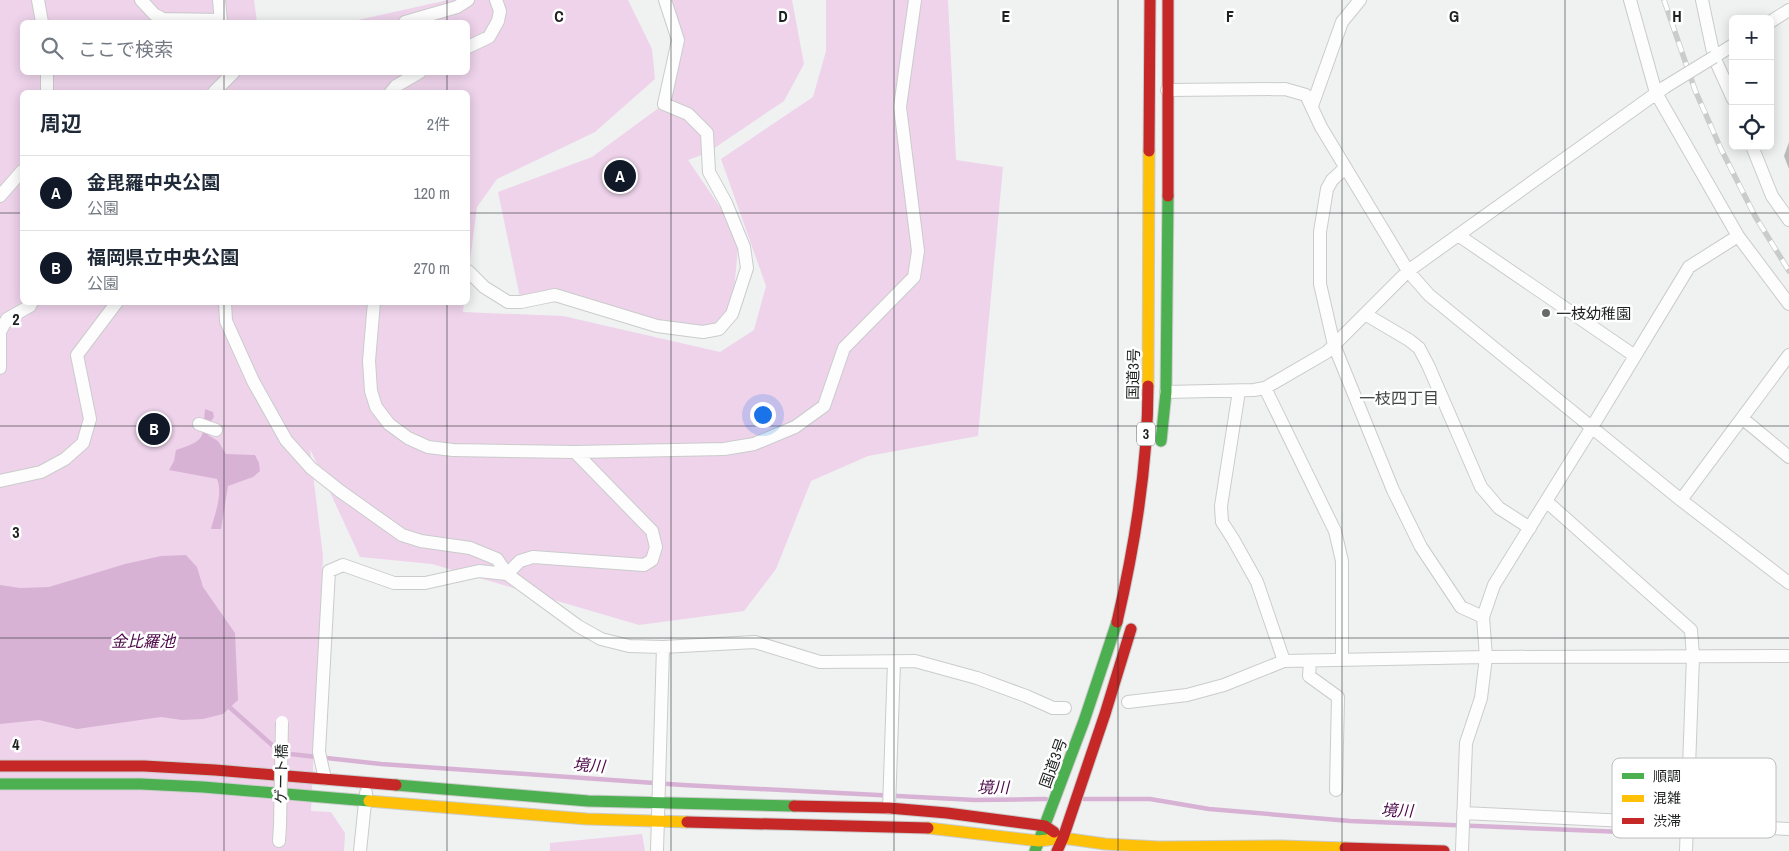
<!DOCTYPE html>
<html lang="ja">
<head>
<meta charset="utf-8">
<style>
  :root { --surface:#fff; --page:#f6f6f7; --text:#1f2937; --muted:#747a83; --line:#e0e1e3; --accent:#111827 }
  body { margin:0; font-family:"Archivo Narrow","Noto Sans JP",sans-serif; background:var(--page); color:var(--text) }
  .controls { position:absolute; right:15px; top:15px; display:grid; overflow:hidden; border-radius:8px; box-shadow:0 2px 12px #0003 }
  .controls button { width:45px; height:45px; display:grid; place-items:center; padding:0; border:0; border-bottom:1px solid var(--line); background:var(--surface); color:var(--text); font:25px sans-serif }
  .you { position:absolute; left:762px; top:414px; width:18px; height:18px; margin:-12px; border:4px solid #fff; border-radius:50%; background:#1a73e8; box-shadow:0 0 0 8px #1a73e833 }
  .badge { display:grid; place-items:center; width:32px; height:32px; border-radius:50%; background:var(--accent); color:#fff; font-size:16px; font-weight:700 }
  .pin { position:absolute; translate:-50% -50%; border:2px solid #fff; box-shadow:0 1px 5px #0006 }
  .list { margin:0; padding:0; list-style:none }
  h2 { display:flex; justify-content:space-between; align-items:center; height:65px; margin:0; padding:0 20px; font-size:21px }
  h2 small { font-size:16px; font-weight:400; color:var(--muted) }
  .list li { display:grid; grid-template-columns:32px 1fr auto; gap:15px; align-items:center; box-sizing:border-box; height:75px; padding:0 20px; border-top:1px solid var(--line) }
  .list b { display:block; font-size:19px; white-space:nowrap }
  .list p { margin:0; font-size:16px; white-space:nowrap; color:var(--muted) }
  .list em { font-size:16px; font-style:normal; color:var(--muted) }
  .icon { flex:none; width:28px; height:28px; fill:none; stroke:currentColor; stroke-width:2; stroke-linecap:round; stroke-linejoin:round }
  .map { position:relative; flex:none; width:1789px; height:851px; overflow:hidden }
  .search { position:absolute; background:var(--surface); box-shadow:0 2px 12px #0003; left:20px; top:20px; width:450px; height:55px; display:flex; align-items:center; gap:12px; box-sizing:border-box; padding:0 18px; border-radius:8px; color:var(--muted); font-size:19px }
  .panel { position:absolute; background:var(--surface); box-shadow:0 2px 12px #0003; left:20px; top:90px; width:450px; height:215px; border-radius:8px }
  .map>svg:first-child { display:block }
</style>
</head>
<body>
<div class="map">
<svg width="1789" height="851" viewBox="0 0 1789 851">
  <rect width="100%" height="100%" fill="#eff2f1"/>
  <path fill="#eed3eb" d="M0,0H254L257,22H22V72H468V22H349L448,0H628L652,49L655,79L595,132L497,179L477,207L468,276V92H22V302L464,303L463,312L563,316L720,352L754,330L766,286L721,159L813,97L826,51V0H948L956,160L1003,167L978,436L868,456L811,481L776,569L744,611L639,625L432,564L360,557L310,449L323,556L311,811L331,812L345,833L344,851H0Z
    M665,0H792L804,64L784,101L707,153L688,160L739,235L732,314L703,332L555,295L521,302L498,192L592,157L664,104L678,40Z
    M642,834L645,851H550V843Z"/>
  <path fill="#d8b2d4" d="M205,409L213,412L214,417L211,421L208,435L218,441L226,454L255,455L259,463L260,471L253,477L228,486L221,529H211C215,514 223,493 217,479L169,470L174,461L176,450C207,440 202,439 205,409Z
    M186,555L197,567L203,587L235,633L238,700L223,714L203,719L182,720L161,717L77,729L39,720L0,724V585L20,588L49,587L125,564L161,556Z"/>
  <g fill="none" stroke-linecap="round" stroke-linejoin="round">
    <path stroke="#d8b2d4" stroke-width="4.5" d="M226,704L281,753L381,764L683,785L975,800L1046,799
      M1084,799H1150L1209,809L1350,821L1698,835L1767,834"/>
    <g stroke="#cacccb" stroke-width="14">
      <path id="street" d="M38,0L42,22
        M141,0L154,14L163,19L221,20
        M219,0L221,22
        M1630,0L1656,93L1738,236L1789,304
        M1702,0L1714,57L1733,99
        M405,22L457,7L468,0
        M1770,22L1789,10
        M468,47L489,37L498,21L500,11L496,0
        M1714,57L1733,45
        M47,72V92
        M1167,90L1285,89L1306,95L1321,127L1408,271L1429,295L1681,500L1789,583
        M214,92L234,72
        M391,92L396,86L420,72
        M1312,106L1342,22L1360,0
        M1752,146L1772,196L1789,220
        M1345,168L1332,180L1327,189L1320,232V284L1334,345L1393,490L1421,547L1461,607L1483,617
        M0,196L22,171
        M1458,235L1635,356
        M468,271L484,287L508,302H521L555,295L657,326L703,332L719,329L732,314L747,268L744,247L726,203L709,172L707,133L688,114L664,104L678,40L665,0
        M225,302L226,321L253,381L286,440L311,468L340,491L402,535L421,541L470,548L497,559L507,574L578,626L601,639L629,646L663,647L755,642L820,662L915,661L977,678L1026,696L1053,708H1065
        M374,302L369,361L371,391L376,407L389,424L408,438L428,447L453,450L575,452L724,449L754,444L795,427L824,406L844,348L914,277L918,251L900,107L915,0
        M1365,314L1409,340L1419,348L1428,365L1481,487L1499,508L1530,528
        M0,368V332L7,319L30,306L32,302
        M1265,388L1335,531L1342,561V660
        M1239,391L1221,506L1222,522L1233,539L1257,582L1284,661
        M1166,392L1254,390L1265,388L1327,352L1408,271L1665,87
        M1742,418L1789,457
        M199,424L216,430
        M0,481L41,472L65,459L83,443L90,419L77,355L117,302
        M1681,500L1789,355
        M1546,501L1691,630L1693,656L1686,851
        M507,574L520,561L533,557L644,565L652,560L656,547L652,531L575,452
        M1310,661L1309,676L1338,697L1336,790
        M1128,702L1187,695L1224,685L1284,661L1486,657L1789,656
        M325,779L319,752L329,571L343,565L394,583H425L479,571L507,574
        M889,808L894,662
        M1463,813L1789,829
        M279,841L280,826
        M360,851L366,793
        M657,851L663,647
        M1462,851L1466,743L1481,698L1486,657L1483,617L1494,585L1592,427L1689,267L1738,236"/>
    </g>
    <g stroke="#cacccb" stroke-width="13">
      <path id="fast" d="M1161,441L1166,392L1168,196
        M0,784H141L203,787L369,801
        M396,785L588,801L794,806
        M1035,851L1084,721L1117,622"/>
    </g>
    <g stroke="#cacccb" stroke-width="13">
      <path id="slow" d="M1148,386L1149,151
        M369,801L587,819L687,822
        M928,828L1039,841L1063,838L1105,844L1159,847L1282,846L1345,848"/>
    </g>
    <g stroke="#cacccb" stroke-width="13">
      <path id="jam" d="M1168,0V196
        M1149,151L1150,0
        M1117,622C1135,545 1148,466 1148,386
        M0,766H144L215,770L396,785
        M794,806L889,808L947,813L1045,826L1054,832
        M687,822L928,828
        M1345,848L1444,851
        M1057,851L1063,838L1105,714L1131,629"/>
    </g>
    <use href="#street" stroke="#fdfdfd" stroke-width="12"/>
    <use href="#fast" stroke="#4caf50" stroke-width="11"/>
    <use href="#slow" stroke="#ffc107" stroke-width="11"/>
    <use href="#jam" stroke="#c62828" stroke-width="11"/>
    <g stroke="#cacbcb" stroke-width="5.5">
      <path id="rail" d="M1664,0L1695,90L1721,149L1755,216L1789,271"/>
    </g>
    <use href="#rail" stroke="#fff" stroke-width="4" stroke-dasharray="11" stroke-linecap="butt"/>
    <g stroke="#cacccb" stroke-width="14" stroke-linecap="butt">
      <path id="street-bridge" d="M1665,87L1714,57
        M280,826L282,722"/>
    </g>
    <use href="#street-bridge" stroke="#fdfdfd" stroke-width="12"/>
  </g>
  <path fill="#b8bbba" d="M1789,142V169L1784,156Z"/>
  <path fill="none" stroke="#1f2121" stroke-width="1" stroke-opacity="0.55" d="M224,0V22M447,0V22M671,0V851M894,0V851M1118,0V851M1342,0V851M1565,0V851M224,72V92M447,72V92M0,213H22M468,213H1789M224,302V851M447,302V851M0,426H1789M0,638H1789"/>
  <circle fill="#686a6a" stroke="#fff" stroke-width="2" cx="1546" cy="313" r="5"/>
  <g text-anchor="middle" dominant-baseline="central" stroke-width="5" stroke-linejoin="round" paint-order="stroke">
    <rect fill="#fff" stroke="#626464" stroke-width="1" x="1137" y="422.5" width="18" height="23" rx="4"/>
    <g font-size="14" font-weight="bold" fill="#1f2121">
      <text x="1146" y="434">3</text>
    </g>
    <g font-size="15" fill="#1f2121" stroke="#fff" text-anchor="start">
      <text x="1556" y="313">一枝幼稚園</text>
    </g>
    <g font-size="15" fill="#1f2121" stroke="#fff">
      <text transform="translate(1133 374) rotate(-89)">国道3号</text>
      <text transform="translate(1053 763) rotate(-70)">国道3号</text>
      <text transform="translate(281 774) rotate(-89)">ゲート橋</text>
    </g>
    <g font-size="16" fill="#414645" stroke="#fff">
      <text x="1399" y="398">一枝四丁目</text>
    </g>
    <g font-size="16" font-style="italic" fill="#4b0747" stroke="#fff">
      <text x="143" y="641">金比羅池</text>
      <text transform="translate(589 765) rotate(4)">境川</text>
      <text x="993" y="787">境川</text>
      <text transform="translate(1397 810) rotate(2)">境川</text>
    </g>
  </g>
  <rect x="1612" y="758" width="164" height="80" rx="8" fill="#fff" stroke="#bcbcbc" stroke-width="1"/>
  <rect x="1622" y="773" width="22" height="6" fill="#4caf50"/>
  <rect x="1622" y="795" width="22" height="7" fill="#ffc107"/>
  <rect x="1622" y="818" width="22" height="6" fill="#c62828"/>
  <g font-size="14" fill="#1f2121">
    <text x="1653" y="781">順調</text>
    <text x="1653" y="803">混雑</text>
    <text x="1653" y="826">渋滞</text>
  </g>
  <g font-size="16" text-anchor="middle" font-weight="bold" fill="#1f2121" stroke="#fff" stroke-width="5" stroke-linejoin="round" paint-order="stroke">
    <text x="559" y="22">C</text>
    <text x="783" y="22">D</text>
    <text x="1006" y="22">E</text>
    <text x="1230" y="22">F</text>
    <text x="1454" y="22">G</text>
    <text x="1677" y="22">H</text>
    <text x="16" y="325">2</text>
    <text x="16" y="538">3</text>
    <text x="16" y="750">4</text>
  </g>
</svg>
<div class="controls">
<button>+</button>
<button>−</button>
<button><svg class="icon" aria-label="locate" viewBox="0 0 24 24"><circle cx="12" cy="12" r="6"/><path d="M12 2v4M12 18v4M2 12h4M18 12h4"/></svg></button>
</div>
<div class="you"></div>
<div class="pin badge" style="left:620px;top:176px">A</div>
<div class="pin badge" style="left:154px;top:429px">B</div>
<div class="search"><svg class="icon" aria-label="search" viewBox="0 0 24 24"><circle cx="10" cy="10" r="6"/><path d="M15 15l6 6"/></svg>ここで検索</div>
<section class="panel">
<h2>周辺<small>2件</small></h2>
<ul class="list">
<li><span class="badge">A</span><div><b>金毘羅中央公園</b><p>公園</p></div><em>120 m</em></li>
<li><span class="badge">B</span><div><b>福岡県立中央公園</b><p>公園</p></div><em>270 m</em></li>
</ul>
</section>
</div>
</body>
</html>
